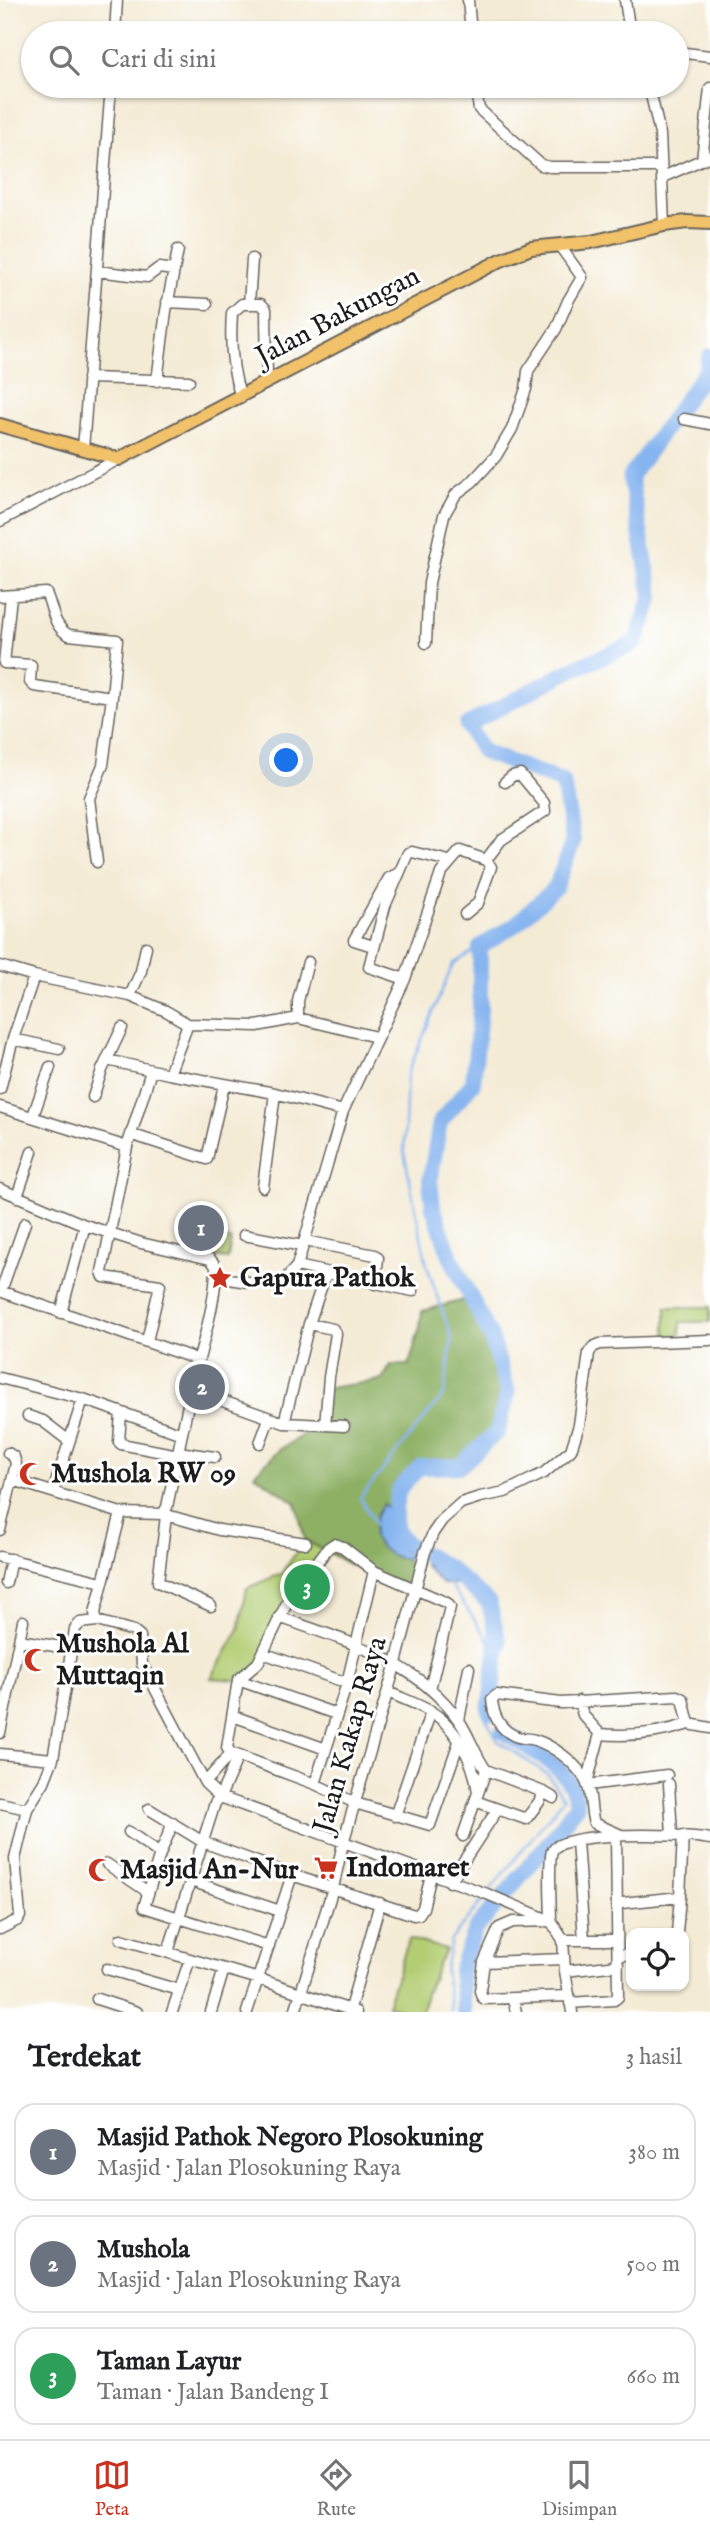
<!DOCTYPE html>
<html lang="id">
<head>
<meta charset="utf-8">
<style>
  :root { --surface:#fff; --page:#f2f2f2; --text:#202124; --muted:#757577; --line:#e0e0e0; --accent:#c8321e }
  body { margin:0; font-family:"IM FELL English",serif; background:var(--page); color:var(--text) }
  .controls { position:absolute; right:21px; bottom:21px; display:grid; overflow:hidden; border-radius:14px; box-shadow:0 2px 5px #0004 }
  .controls button { width:63px; height:63px; display:grid; place-items:center; padding:0; border:0; border-bottom:2px solid var(--line); background:var(--surface); color:var(--text); font:35px sans-serif }
  .you { position:absolute; left:287px; top:761px; width:24px; height:24px; margin:-18px; border:5px solid #fff; border-radius:50%; background:#1a73e8; box-shadow:0 0 0 10px #1a73e833 }
  .badge { display:grid; place-items:center; width:46px; height:46px; border-radius:50%; background:var(--accent); color:#fff; font-size:23px; font-weight:700 }
  .pin { position:absolute; translate:-50% -50%; border:4px solid #fff; box-shadow:0 2px 7px #0006 }
  .list { margin:0; padding:0; list-style:none }
  h2 { display:flex; justify-content:space-between; align-items:center; height:91px; margin:0; padding:0 28px; font-size:30px }
  h2 small { font-size:23px; font-weight:400; color:var(--muted) }
  .list li { display:grid; grid-template-columns:46px 1fr auto; gap:21px; align-items:center; box-sizing:border-box; height:98px; margin:0 14px 14px; padding:0 14px; border:2px solid var(--line); border-radius:21px }
  .list b { display:block; font-size:26px; white-space:nowrap }
  .list p { margin:0; font-size:23px; white-space:nowrap; color:var(--muted) }
  .list em { font-size:23px; font-style:normal; color:var(--muted) }
  .icon { flex:none; width:38px; height:38px; fill:none; stroke:currentColor; stroke-width:2; stroke-linecap:round; stroke-linejoin:round }
  .map { position:relative; flex:none; width:710px; height:2012px; overflow:hidden }
  .search { position:absolute; background:var(--surface); box-shadow:0 2px 5px #0004; left:21px; right:21px; top:21px; height:77px; display:flex; align-items:center; gap:18px; box-sizing:border-box; padding:0 24px; border-radius:38px; color:var(--muted); font-size:26px }
  .sheet { height:427px; background:var(--surface) }
  nav { display:flex; justify-content:space-around; align-items:center; box-sizing:border-box; height:98px; border-top:2px solid var(--line); background:var(--surface); font-size:19px; color:var(--muted) }
  nav a { display:grid; justify-items:center; gap:4px }
  nav .on { color:var(--accent) }
  .map>svg:first-child { display:block }
</style>
</head>
<body>
<div class="map">
<svg width="710" height="2012" viewBox="0 0 710 2012">
  <rect width="100%" height="100%" fill="#fff"/>
  <filter id="ink" filterUnits="userSpaceOnUse"><feTurbulence type="fractalNoise" baseFrequency=".0143" numOctaves="2"/><feDisplacementMap in="SourceGraphic" scale="14" xChannelSelector="R" yChannelSelector="G"/><feConvolveMatrix kernelMatrix="1 2 1 2 8 2 1 2 1" color-interpolation-filters="sRGB"/></filter>
  <filter id="wash" filterUnits="userSpaceOnUse"><feTurbulence type="fractalNoise" baseFrequency=".00686" numOctaves="4" result="noise"/><feDisplacementMap in="SourceGraphic" scale="28" xChannelSelector="R" yChannelSelector="G"/><feGaussianBlur stdDeviation="1.57" result="paint"/><feColorMatrix in="noise" values="0 0 0 0 0 0 0 0 0 0 0 0 0 0 0 0 0 1.4 0 .05"/><feComposite in="paint" operator="in"/></filter>
  <g filter="url(#wash)">
    <rect width="100%" height="100%" fill="#f4ebd5"/>
    <path fill="#b3cd73" stroke="#687448" stroke-width="2" d="M220,1238L231,1240L228,1259L200,1255L201,1247L218,1250Z
      M666,1307H710V1322H681L680,1335H666Z
      M305,1540L330,1553L315,1577L319,1580L309,1599L295,1595L259,1664L238,1680L211,1678L239,1629L247,1588L281,1574Z
      M409,1939L445,1949L426,1993L422,2012H409L387,2005Z"/>
    <path fill="#8eb065" stroke="#556640" stroke-width="2" d="M464,1300L486,1338L502,1394L492,1434L459,1464H420L393,1490L390,1530L403,1550L417,1590L353,1566L305,1540L296,1503L254,1474L279,1450L318,1425L321,1389L382,1380L391,1365H409L420,1327L422,1311Z"/>
    <path fill="#85b4ef" stroke="#506886" stroke-width="2" d="M383,1504L391,1511L390,1530L403,1550L412,1557C395,1562 381,1550 373,1537L376,1516Z
      M424,1565L450,1569L464,1579L458,1584H442Z"/>
    <g fill="none" stroke-linecap="round" stroke-linejoin="round">
      <path stroke="#85b4ef" stroke-width="2.5" d="M377,1527L360,1498L444,1394L452,1339L427,1266L404,1152L407,1075L453,964L480,947
        M449,1583L490,1642L483,1713L498,1741L547,1774L564,1798L490,1890
        M451,2012L445,1970L451,1940L486,1896"/>
      <path stroke="#85b4ef" stroke-width="16" d="M491,1713L489,1710L499,1643L489,1603L450,1569L407,1544L395,1529V1508L399,1489L420,1467L460,1466L497,1432L508,1393L491,1337L451,1258L433,1207L430,1181L440,1122L473,1083L480,1010V947L516,924L556,887L573,841L563,782L483,752L467,725L573,669L636,643L652,596L630,477L706,371L710,356
        M464,2012L460,1970L475,1930L555,1835L577,1805C573,1767 531,1751 503,1731"/>
    </g>
  </g>
  <g filter="url(#ink)">
    <g fill="none" stroke-linecap="round" stroke-linejoin="round">
      <g stroke="#68645d" stroke-width="13">
        <path id="minor" d="M468,0L471,33
          M625,0L630,33
          M115,33L117,0
          M677,52L710,56
          M475,86L479,109L541,165L550,167H660
          M649,86L660,134L664,225
          M702,160L710,88
          M663,177L710,156
          M97,271L147,277L159,268L174,270
          M167,302L207,304
          M249,304L252,259
          M88,378L189,381
          M157,381L166,311L178,250
          M241,397C231,370 230,342 232,313L242,304H261L266,309L267,382
          M684,419L710,424
          M83,449L111,86
          M0,521L119,459
          M0,596L46,593C53,608 53,627 69,635L117,640L112,697L34,686L30,682L31,665L4,663L11,596
          M426,643L429,583L444,515L456,494L472,482L496,456L512,429L526,389L528,371L556,329L568,301L582,277L559,245
          M97,862L89,798L103,765L112,697
          M465,914L478,903L491,867L486,860
          M373,946L354,940L389,878L399,873
          M0,966L34,976L130,996L166,1011L188,1024L257,1026L298,1018L376,1037
          M405,979L369,967L385,906L408,853L412,852L449,861
          M130,996L141,971L146,947
          M298,1018V1001L308,962
          M13,1039L59,1049
          M107,1060L169,1074L275,1093L343,1111
          M169,1074L188,1024
          M0,1089L13,1039L34,976
          M93,1097L102,1070L122,1028
          M0,1107L127,1147
          M33,1116L50,1067
          M130,1134L207,1159L224,1085
          M263,1187L275,1093
          M0,1189L85,1225L141,1243L210,1259L216,1266C216,1300 205,1334 197,1367C185,1413 177,1460 167,1507L163,1514L121,1513L95,1613L97,1621L134,1631L140,1636L142,1664L205,1783L220,1797L487,1894L551,1921L563,1940L565,1971L572,2012
          M17,1197L32,1152
          M244,1235L303,1246
          M305,1241L375,1255L378,1258L375,1284
          M297,1266L413,1291
          M216,1277L248,1282L282,1283L297,1266L343,1111L405,979L441,873L460,851L486,860L501,840L545,811L544,803L520,774L512,776L505,782
          M0,1291L199,1360
          M1,1291L25,1223
          M61,1313L85,1225
          M147,1341L160,1285L104,1277L102,1272L127,1147L151,1071
          M0,1378L83,1399L182,1434
          M192,1390L284,1423L325,1425L329,1377L336,1334L333,1329L309,1324L326,1273
          M121,1412L119,1442L121,1444L178,1455
          M28,1416L43,1421L69,1441
          M284,1423L309,1324
          M325,1425L344,1426
          M260,1443L269,1419
          M178,1452L215,1457
          M13,1480L121,1513
          M53,1492L83,1399
          M163,1514L219,1530L306,1543
          M166,1516L158,1582L211,1606
          M0,1530L16,1464L14,1457L8,1453
          M0,1557L102,1582
          M6,1583L11,1559
          M279,1617C346,1641 417,1660 460,1722C470,1737 475,1755 486,1770
          M20,1640L72,1649
          M263,1653L347,1683
          M238,1680L336,1714
          M430,1689L450,1607L447,1603L374,1571L343,1547L334,1544L328,1548L314,1566L300,1576L258,1663L238,1680L227,1748L231,1753L315,1784L355,1803L430,1825L459,1742
          M388,1692C401,1698 415,1703 428,1710C456,1725 474,1762 478,1792
          M579,1701L583,1715L600,1734C629,1737 661,1733 689,1724L683,1699L677,1696L561,1703L497,1695L492,1699C493,1714 499,1728 513,1735C520,1739 528,1738 535,1740C553,1746 572,1760 583,1776C593,1791 589,1807 594,1823L621,1835
          M233,1716L326,1749
          M459,1720L469,1668
          M689,1724L710,1728
          M0,1733L23,1621
          M0,1754L53,1759
          M486,1770L543,1792L554,1798
          M205,1783L231,1753
          M587,1783L600,1734
          M315,1784L347,1683L374,1571
          M669,1784L672,1835
          M588,1785L667,1775
          M475,1801L526,1819L539,1802L543,1792
          M0,1803L27,1809
          M149,1809L203,1842L292,1875L414,1915L419,1914L423,1908L431,1875
          M395,1816L431,1711
          M173,1823L160,1854L144,1907L269,1946
          M129,1832L160,1854
          M463,1836L486,1770
          M577,1841L584,1940
          M107,1864L148,1892
          M191,1881L280,1911
          M450,1882L497,1810
          M680,1897L683,1835
          M622,1903L680,1897L677,1933
          M0,1929L18,1920L20,1916L15,1859L27,1809L44,1782L53,1759L75,1629L80,1623L97,1621
          M121,1939L259,1979L356,2012
          M563,1940H617
          M168,1952L215,1803L220,1797L238,1756
          M623,1955L631,1954
          M564,1959L484,1962L499,1928L513,1922L551,1921C551,1907 548,1862 552,1851C561,1830 687,1834 710,1839
          M484,1962L480,1991L482,1997L485,1999L569,1996
          M107,1969L179,1990
          M565,1971L618,1965
          M97,1999L137,2012
          M513,1999L516,2012
          M570,2003L614,2000L618,1997L616,1835
          M172,2012L190,1959
          M211,2012L224,1969
          M247,2012L292,1875
          M295,2012L333,1888L343,1843L396,1663L425,1552L433,1533L442,1520L461,1503L480,1497L505,1492L544,1473L571,1450L579,1425L589,1353L593,1347L600,1344L710,1340
          M349,2012L380,1903"/>
      </g>
      <g stroke="#68645d" stroke-width="16">
        <path id="major" d="M0,425L119,459L501,260L531,248L591,242L664,225L687,222L710,223"/>
      </g>
      <use href="#minor" stroke="#fff" stroke-width="10"/>
      <use href="#major" stroke="#f2c26a" stroke-width="12"/>
    </g>
  </g>
  <defs>
    <g id="sight-bare" transform="scale(1.89)"><path d="M0-6L1.8-2.2L6-1.7L2.9 1.2L3.7 5.4L0 3.3L-3.7 5.4L-2.9 1.2L-6-1.7L-1.8-2.2Z" fill="#c8321e" stroke="#fff" stroke-width="2.5" paint-order="stroke"/></g>
    <g id="mosque-bare" transform="scale(1.89)"><path d="M3.5-4.9A6 6 0 1 0 3.5 4.9A5 5 0 1 1 3.5-4.9Z" fill="#c8321e" stroke="#fff" stroke-width="2.5" paint-order="stroke"/></g>
    <g id="supermarket-bare" transform="scale(1.89)"><path d="M-6-5.5h2.5l.6 2H6L4.5 2H-2.5L-4.4-4H-6ZM-1.5 3.2a1.3 1.3 0 1 0 .1 0ZM3 3.2a1.3 1.3 0 1 0 .1 0Z" fill="#c8321e" stroke="#fff" stroke-width="2.5" paint-order="stroke"/></g>
  </defs>
  <g fill-rule="evenodd">
    <use href="#sight-bare" x="220" y="1278"/>
    <use href="#mosque-bare" x="31" y="1474"/>
    <use href="#mosque-bare" x="36" y="1660"/>
    <use href="#supermarket-bare" x="326" y="1868"/>
    <use href="#mosque-bare" x="100" y="1870"/>
  </g>
  <g text-anchor="middle" dominant-baseline="central" stroke-width="6" stroke-linejoin="round" paint-order="stroke">
    <g font-size="28" fill="#1c1c1c" stroke="#fff">
      <text transform="translate(338 317) rotate(-28)">Jalan Bakungan</text>
      <text transform="translate(351 1735) rotate(-74)">Jalan Kakap Raya</text>
    </g>
    <g font-size="28" font-weight="bold" fill="#1c1c1c" stroke="#fff" text-anchor="start">
      <text x="240" y="1278">Gapura Pathok</text>
      <text x="51" y="1474">Mushola RW 09</text>
      <text x="56" y="1644">Mushola Al<tspan x="56" dy="32">Muttaqin</tspan></text>
      <text x="346" y="1868">Indomaret</text>
      <text x="120" y="1870">Masjid An-Nur</text>
    </g>
  </g>
</svg>
<div class="controls">
<button><svg class="icon" aria-label="locate" viewBox="0 0 24 24"><circle cx="12" cy="12" r="6"/><path d="M12 2v4M12 18v4M2 12h4M18 12h4"/></svg></button>
</div>
<div class="you"></div>
<div class="pin badge" style="left:201px;top:1228px;background:#6b7280">1</div>
<div class="pin badge" style="left:202px;top:1387px;background:#6b7280">2</div>
<div class="pin badge" style="left:307px;top:1587px;background:#2e9e5b">3</div>
<div class="search"><svg class="icon" aria-label="search" viewBox="0 0 24 24"><circle cx="10" cy="10" r="6"/><path d="M15 15l6 6"/></svg>Cari di sini</div>
</div>
<section class="sheet">
<h2>Terdekat<small>3 hasil</small></h2>
<ul class="list">
<li><span class="badge" style="background:#6b7280">1</span><div><b>Masjid Pathok Negoro Plosokuning</b><p>Masjid · Jalan Plosokuning Raya</p></div><em>380 m</em></li>
<li><span class="badge" style="background:#6b7280">2</span><div><b>Mushola</b><p>Masjid · Jalan Plosokuning Raya</p></div><em>500 m</em></li>
<li><span class="badge" style="background:#2e9e5b">3</span><div><b>Taman Layur</b><p>Taman · Jalan Bandeng I</p></div><em>660 m</em></li>
</ul>
</section>
<nav>
<a class="on"><svg class="icon" aria-label="map" viewBox="0 0 24 24"><path d="M3 6l6-2 6 2 6-2v14l-6 2-6-2-6 2zM9 4v14M15 6v14"/></svg>Peta</a>
<a><svg class="icon" aria-label="directions" viewBox="0 0 24 24"><path d="M12 3l9 9-9 9-9-9zM9 14v-3h6M13 9l2 2-2 2"/></svg>Rute</a>
<a><svg class="icon" aria-label="saved" viewBox="0 0 24 24"><path d="M7 4h10v16l-5-4-5 4z"/></svg>Disimpan</a>
</nav>
</body>
</html>
